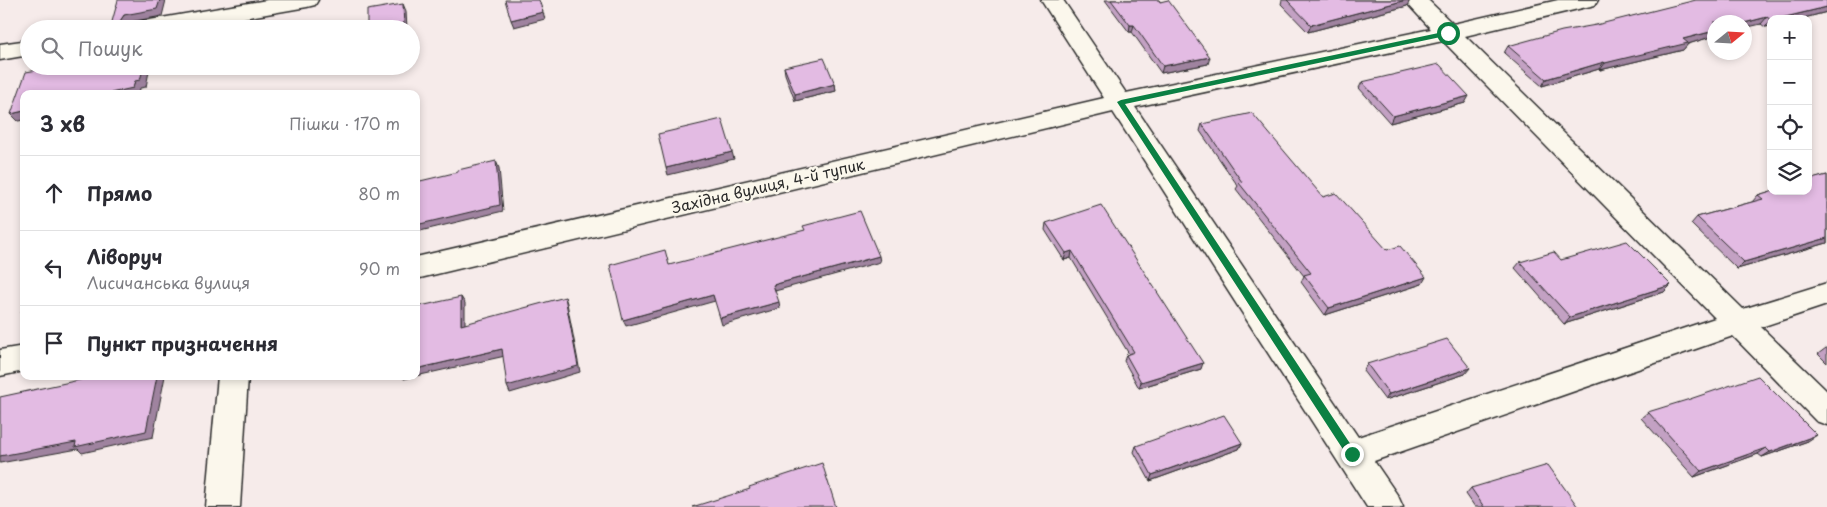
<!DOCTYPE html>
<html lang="uk">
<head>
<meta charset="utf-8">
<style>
  :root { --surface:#fff; --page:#f2f2f3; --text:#2b2b33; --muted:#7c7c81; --line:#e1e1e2 }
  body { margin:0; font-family:"Playpen Sans",sans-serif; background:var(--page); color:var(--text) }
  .controls { position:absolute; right:15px; top:15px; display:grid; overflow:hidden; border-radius:10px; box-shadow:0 2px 8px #0003 }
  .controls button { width:45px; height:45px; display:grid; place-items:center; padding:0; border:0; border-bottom:1px solid var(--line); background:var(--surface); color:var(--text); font:25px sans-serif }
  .compass { position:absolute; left:1707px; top:15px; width:45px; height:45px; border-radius:50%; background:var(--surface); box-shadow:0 2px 8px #0003; rotate:72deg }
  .stop { position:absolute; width:15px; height:15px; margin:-11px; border:4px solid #0b8043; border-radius:50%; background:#fff }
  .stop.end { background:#0b8043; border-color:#fff; box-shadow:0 1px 5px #0008 }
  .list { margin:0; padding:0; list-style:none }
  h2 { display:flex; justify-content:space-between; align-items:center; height:65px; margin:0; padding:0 20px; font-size:21px }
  h2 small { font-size:16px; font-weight:400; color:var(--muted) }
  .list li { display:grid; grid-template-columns:32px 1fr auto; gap:15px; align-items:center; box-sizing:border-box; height:75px; padding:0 20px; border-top:1px solid var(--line) }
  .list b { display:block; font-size:19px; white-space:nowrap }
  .list p { margin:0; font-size:16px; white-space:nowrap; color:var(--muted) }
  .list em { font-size:16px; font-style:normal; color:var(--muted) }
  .icon { flex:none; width:28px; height:28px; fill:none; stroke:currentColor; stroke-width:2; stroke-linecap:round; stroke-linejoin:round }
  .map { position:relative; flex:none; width:1827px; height:507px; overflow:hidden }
  .search { position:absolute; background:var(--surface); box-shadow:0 2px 8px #0003; left:20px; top:20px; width:400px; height:55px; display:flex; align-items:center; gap:12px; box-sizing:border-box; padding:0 18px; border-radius:28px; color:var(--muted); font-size:19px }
  .panel { position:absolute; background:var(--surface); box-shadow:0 2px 8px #0003; left:20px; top:90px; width:400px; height:290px; border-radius:10px }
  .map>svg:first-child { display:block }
</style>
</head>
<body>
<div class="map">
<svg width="1827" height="507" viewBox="0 0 1827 507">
  <rect width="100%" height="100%" fill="#f6ebea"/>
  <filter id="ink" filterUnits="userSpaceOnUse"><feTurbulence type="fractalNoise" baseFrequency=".02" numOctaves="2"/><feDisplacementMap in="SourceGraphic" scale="10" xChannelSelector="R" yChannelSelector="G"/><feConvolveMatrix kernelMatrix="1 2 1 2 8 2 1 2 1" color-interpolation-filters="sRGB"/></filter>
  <g filter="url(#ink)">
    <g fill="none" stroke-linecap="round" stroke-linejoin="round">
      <g stroke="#2b2b2b" stroke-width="3">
        <path id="minor" d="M267,0H318L315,5L307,7L181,29H127L130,24L138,22Z
          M1041,0H1063L1126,93L1431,29L1404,0H1428L1453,24L1558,0H1598L1595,5L1465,36L1743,309L1827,283V305L1761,327L1827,391V425L1816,421L1733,336L1374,461L1398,496L1403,507H1367L1113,112L416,279V257L1104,98ZM1443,41L1715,318L1358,437L1135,107Z
          M29,40V55L0,60V44Z
          M24,346V371L0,376V350Z
          M218,376H248L240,507H206Z"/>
      </g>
      <use href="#minor" fill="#fbf7ec" fill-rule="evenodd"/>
    </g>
    <path fill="#c3a1c3" stroke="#2b2b2b" d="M1105,0H1159L1208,64L1161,73L1132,32H1129Z
      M1282,0H1410L1407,6L1308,32L1281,4Z
      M1827,0V12L1800,19H1771V26L1765,27L1761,24L1714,22V36L1688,44L1683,50L1600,70L1599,69L1542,86L1504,53L1508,46Z
      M784,67L835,84L836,91L795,101L785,74Z
      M1362,82L1465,103L1390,123L1359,88Z
      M1202,124L1323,197L1387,250L1422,284L1325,315L1301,282L1304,276L1236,189L1238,186L1200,131Z
      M1827,175V243L1737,269L1691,224L1697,217L1752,202L1758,195Z
      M1046,223L1201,369L1139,388L1124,361L1126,355L1129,354L1071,258L1064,260L1045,230Z
      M1561,260L1664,292L1564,324L1515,268L1520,262Z
      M1826,348H1827V363L1818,354Z
      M1367,364L1465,374L1385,400L1363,371Z
      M1648,412L1808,441L1762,457L1758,454L1694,477L1641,418Z
      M1242,443L1239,449L1150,481L1134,452L1136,446Z
      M1471,488L1578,507H1475L1466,494Z"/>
    <path fill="#9f839f" stroke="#2b2b2b" d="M160,0H166L162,16L130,22L125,28L126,29L120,21L124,15Z
      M1406,0H1410L1407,6L1308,32L1311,25Z
      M403,4L406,11L407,29H404Z
      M1827,7V12L1800,19H1777Z
      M543,12L545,19L514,27L511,20Z
      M1767,17L1761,24L1744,28V23Z
      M1771,20V26L1765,27Z
      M154,24L157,29H153Z
      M1130,25H1134L1132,32H1129Z
      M1714,31V36L1688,44L1683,50L1600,70L1605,63L1683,39Z
      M1210,57L1208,64L1161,73L1163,66Z
      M1604,62L1599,69L1542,86L1546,79Z
      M144,66H150L146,87L140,88L139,94H106Z
      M835,84L836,91L795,101V94Z
      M1469,96L1465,103L1390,123L1393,116Z
      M24,111V120L18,121L11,114Z
      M732,152L734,159L668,175L666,168Z
      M496,161L499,168L503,211L416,232V225Z
      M1827,238V243L1737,269L1744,262Z
      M1072,251L1071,258L1064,260L1066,253Z
      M879,256L880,262L775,291L773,285Z
      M1426,277L1422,284L1325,315L1329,308Z
      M1671,285L1664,292L1564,324L1570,317Z
      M713,295L715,301L626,326L623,320Z
      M461,297L465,303V331L461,325Z
      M565,297L567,303L580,372L510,393L507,386Z
      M779,302L780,308L722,325L720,318Z
      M502,349L505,356L416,376V369Z
      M1203,363L1201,369L1139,388L1141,382Z
      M1470,368L1465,374L1385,400L1389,394Z
      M157,376H165L153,437L82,453L78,449L0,463V456Z
      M402,376H416L404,379Z
      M1817,435L1808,441L1762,457L1770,452Z
      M1242,443L1239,449L1150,481L1152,475Z
      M1766,448L1758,454L1694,477L1701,471Z"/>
    <path fill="#e3bbe3" stroke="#2b2b2b" d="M118,0H160L157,9L124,15L120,21L122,24H154L153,29H110Z
      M505,0H539L543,12L511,20Z
      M1111,0H1159L1160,2L1168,0L1210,57L1163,66L1134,25H1130Z
      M1287,0H1406L1311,25Z
      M1696,0H1827V7L1777,19H1771V20L1767,17L1744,23L1714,22V31L1683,39L1688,43L1605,63L1604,62L1546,79L1508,46L1562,31L1596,25Z
      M403,4L404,29H367V10Z
      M824,58L835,84L795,94L784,67Z
      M1439,64L1469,96L1393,116L1362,82Z
      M61,66H144L140,80L135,81L133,88L106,94H24V111L11,114L26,72Z
      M1252,113L1323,197L1336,193L1387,250L1400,246L1426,277L1329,308L1304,275L1311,273L1239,183L1242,182L1202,124Z
      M722,119L732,152L666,168L658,134Z
      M496,161L500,205L416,225V182L458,172V170Z
      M1827,175V238L1744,262L1697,217L1763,199L1758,195L1771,191H1808V180Z
      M1101,205L1203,363L1141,382L1126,355L1134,352L1072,251L1066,253L1046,223Z
      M860,211L879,256L773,285L779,302L720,318L713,295L623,320L610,265L665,250L669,265L805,230L803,226Z
      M1627,241L1671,285L1570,317L1520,262L1554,252L1561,260Z
      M461,297V325L565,297L578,366L507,386L502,349L416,369V307Z
      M24,303V311L21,312Z
      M1447,339L1470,368L1389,394L1367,364Z
      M98,376H157L146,431L75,447L76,442L0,456V397Z
      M1758,376L1817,435L1770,452L1766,448L1701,471L1648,412L1690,399Z
      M1224,415L1242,443L1152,475L1136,446Z
      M822,463L836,507H692L750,489L749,487Z
      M1548,465L1578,507H1484L1471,488Z"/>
  </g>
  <path fill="#0b8043" d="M1448,31L1450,32V35L1125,104L1355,451V457L1352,458L1348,457L1117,102L1121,100Z"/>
  <g text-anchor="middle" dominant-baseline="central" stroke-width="5" stroke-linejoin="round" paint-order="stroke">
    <g font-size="15" fill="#2b2b2b" stroke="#fbf7ec">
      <text transform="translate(768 185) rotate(-13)">Західна вулиця, 4-й тупик</text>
    </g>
  </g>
</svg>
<div class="controls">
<button>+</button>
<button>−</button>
<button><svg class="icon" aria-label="locate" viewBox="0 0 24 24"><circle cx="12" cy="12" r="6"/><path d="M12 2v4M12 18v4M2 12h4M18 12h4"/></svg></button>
<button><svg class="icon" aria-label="layers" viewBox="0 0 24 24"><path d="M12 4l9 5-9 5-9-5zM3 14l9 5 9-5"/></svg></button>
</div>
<svg class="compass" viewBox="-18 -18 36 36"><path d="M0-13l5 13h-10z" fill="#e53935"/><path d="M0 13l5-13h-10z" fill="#7c7c81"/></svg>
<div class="stop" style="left:1448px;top:33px"></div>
<div class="stop end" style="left:1352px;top:454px"></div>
<div class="search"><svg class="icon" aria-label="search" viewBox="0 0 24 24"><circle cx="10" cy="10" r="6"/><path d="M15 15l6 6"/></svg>Пошук</div>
<section class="panel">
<h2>3 хв<small>Пішки · 170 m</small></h2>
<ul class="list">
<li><svg class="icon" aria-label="ahead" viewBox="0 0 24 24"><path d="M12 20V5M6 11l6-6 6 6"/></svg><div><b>Прямо</b></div><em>80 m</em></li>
<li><svg class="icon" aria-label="left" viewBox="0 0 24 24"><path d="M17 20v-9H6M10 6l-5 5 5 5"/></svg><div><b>Ліворуч</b><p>Лисичанська вулиця</p></div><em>90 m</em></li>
<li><svg class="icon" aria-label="arrive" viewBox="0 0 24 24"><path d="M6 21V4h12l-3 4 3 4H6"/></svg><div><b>Пункт призначення</b></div></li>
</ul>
</section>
</div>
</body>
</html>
